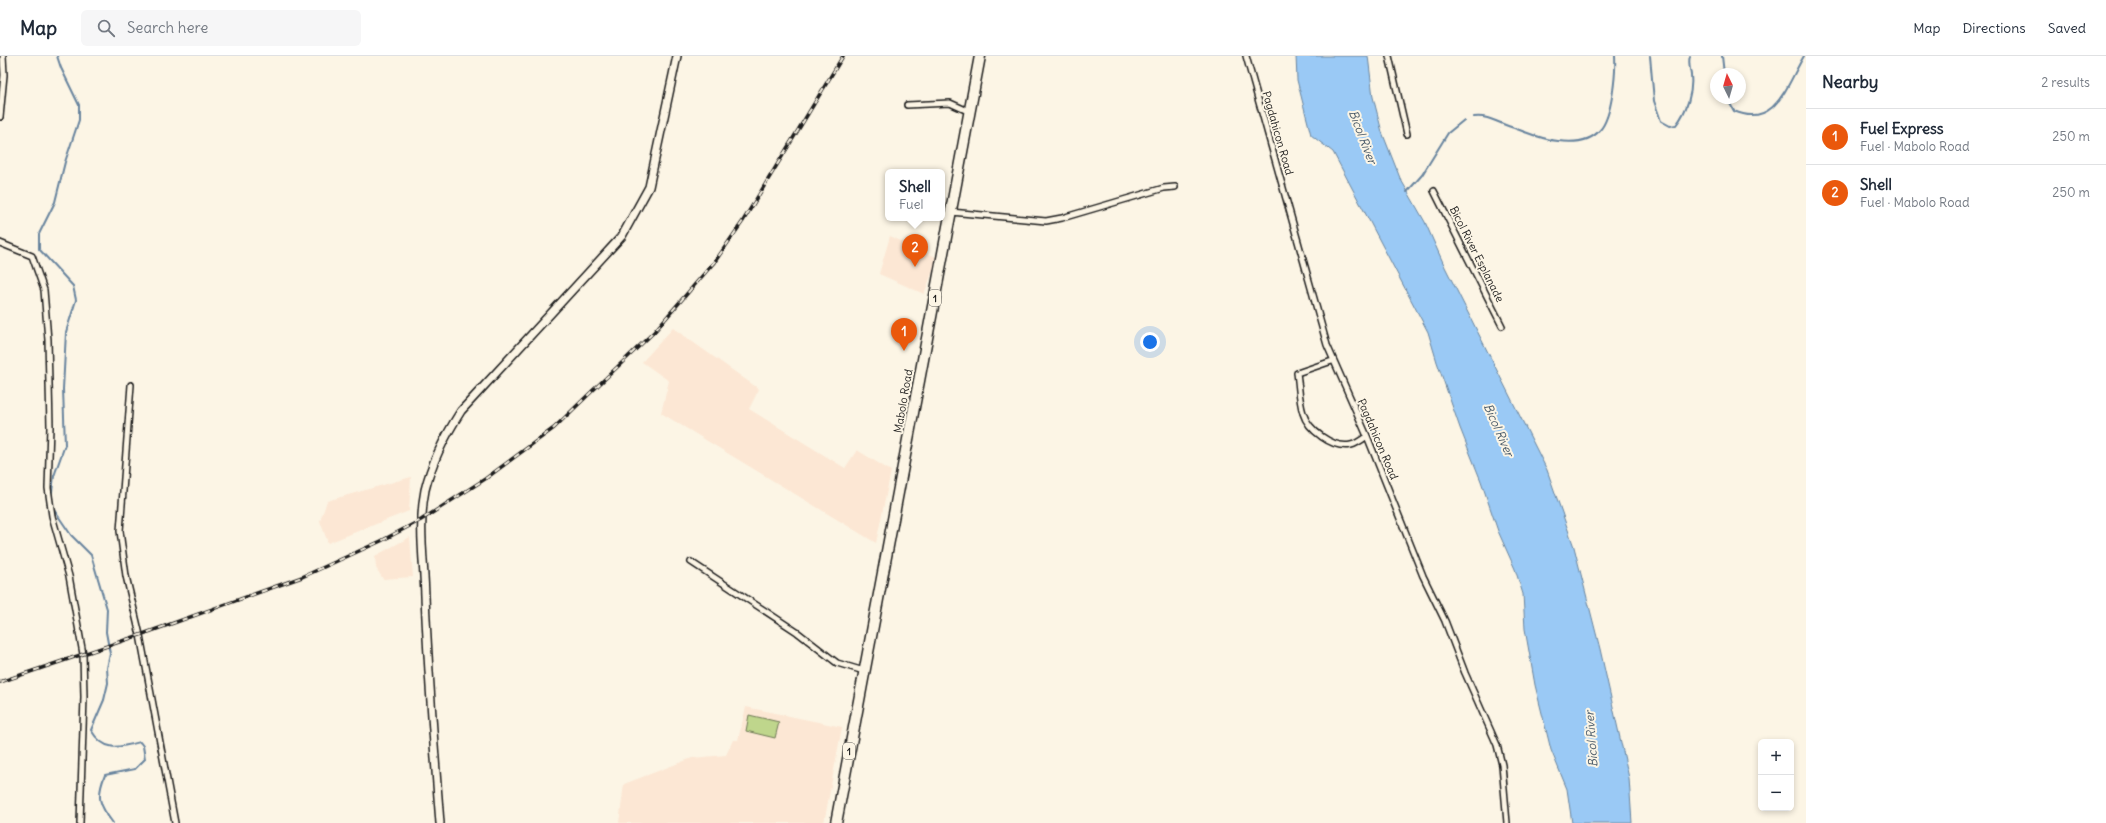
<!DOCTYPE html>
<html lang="en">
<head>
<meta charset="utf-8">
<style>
  :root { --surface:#fff; --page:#f6f6f7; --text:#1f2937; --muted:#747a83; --line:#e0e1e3; --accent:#ea580c }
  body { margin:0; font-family:Delius,sans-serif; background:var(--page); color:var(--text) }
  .controls { position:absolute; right:12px; bottom:12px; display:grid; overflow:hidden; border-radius:6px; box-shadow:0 2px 6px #0003 }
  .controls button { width:36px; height:36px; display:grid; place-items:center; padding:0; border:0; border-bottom:1px solid var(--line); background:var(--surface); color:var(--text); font:20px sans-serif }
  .compass { position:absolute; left:1710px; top:12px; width:36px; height:36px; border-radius:50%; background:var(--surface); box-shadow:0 2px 6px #0003; rotate:355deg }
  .you { position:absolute; left:1150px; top:286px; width:14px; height:14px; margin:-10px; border:3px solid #fff; border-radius:50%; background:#1a73e8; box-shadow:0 0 0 6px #1a73e833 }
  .badge { display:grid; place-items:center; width:26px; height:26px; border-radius:50%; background:var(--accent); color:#fff; font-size:13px; font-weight:700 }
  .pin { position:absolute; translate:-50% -33px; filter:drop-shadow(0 1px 2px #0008) }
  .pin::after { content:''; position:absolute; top:21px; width:14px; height:12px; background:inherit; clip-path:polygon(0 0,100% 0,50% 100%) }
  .popup { position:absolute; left:885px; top:113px; width:60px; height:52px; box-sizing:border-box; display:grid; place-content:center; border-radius:6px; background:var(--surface); filter:drop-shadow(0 1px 3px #0005); font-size:13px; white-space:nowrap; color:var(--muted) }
  .popup b { font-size:15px; color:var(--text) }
  .popup::after { content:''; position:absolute; left:50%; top:100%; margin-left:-8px; border:8px solid transparent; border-top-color:var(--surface) }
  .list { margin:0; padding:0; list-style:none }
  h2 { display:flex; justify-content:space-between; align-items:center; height:52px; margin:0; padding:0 16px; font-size:17px }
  h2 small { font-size:13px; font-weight:400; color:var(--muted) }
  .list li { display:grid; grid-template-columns:26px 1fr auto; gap:12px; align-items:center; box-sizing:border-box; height:56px; padding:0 16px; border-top:1px solid var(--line) }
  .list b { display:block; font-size:15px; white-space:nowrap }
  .list p { margin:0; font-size:13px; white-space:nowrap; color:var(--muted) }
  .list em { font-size:13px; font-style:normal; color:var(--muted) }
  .icon { flex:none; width:22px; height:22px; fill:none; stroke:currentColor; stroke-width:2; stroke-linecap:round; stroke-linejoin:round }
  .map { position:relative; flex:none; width:1806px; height:767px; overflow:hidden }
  header { display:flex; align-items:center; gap:24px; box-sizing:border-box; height:56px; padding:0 20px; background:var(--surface); border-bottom:1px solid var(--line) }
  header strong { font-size:19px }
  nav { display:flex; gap:22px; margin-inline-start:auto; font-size:14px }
  .search { width:280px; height:36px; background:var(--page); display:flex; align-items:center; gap:10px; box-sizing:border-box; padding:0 14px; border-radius:6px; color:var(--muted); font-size:15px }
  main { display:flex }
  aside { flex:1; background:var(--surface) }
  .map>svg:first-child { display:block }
</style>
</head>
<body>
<header>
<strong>Map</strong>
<div class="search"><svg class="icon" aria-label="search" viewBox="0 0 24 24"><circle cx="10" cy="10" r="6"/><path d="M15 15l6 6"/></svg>Search here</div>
<nav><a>Map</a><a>Directions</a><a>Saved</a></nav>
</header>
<main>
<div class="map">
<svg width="1806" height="767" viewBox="0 0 1806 767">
  <rect width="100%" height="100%" fill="#fcf5e5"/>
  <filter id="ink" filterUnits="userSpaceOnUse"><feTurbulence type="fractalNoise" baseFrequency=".025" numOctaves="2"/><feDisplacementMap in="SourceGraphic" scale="8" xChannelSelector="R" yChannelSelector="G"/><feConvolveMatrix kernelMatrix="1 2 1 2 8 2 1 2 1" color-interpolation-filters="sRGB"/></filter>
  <g filter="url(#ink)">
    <path fill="#fce7d4" d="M890,180L938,202L924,238L879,218Z
      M673,272L759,333L749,353L845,412L857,394L891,415L876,487L661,357L669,325L642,306Z
      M411,421L409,455L328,487L320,465L327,445Z
      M410,481L413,521L383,523L376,512L375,500Z
      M746,651L842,671L824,767H619L624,728L692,702L726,699L733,684H738Z"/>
    <path fill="#bfd68c" stroke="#6e7954" d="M749,659L779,666L775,682L746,675Z"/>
    <path fill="#9ac9f5" stroke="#68849e" d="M1296,0H1368L1373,41L1382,76L1400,122L1425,166L1445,211L1547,414L1574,491L1600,593L1629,722L1632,767H1572L1567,733L1551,694L1535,629L1525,573L1523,538L1515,513L1498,475L1481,425L1460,372L1437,306L1428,276L1333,96L1311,79L1297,24Z"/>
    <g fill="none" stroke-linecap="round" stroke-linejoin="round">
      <path stroke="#68849e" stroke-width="2" d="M1650,0L1654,45L1661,65L1670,70L1676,69C1687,55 1693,36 1691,19C1690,12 1688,7 1690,0
        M1722,0L1724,18
        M1727,42L1734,55C1776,73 1787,28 1804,0
        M1474,61C1488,59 1498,67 1511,71C1526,76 1542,84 1558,85C1573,87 1590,86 1600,74C1612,61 1616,18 1615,0
        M1407,136L1422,119L1448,77L1464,64
        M51,443L54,420L65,389L63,333L66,276L76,244L73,230L39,193V178L55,146L65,106L79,64V49L61,12L57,0
        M52,451L71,479L91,499L107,553L106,576L110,598L107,612L108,627L104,644L91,674C104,696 118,692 140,686L143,690L145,703L135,713L105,719C96,741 99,749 113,767"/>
      <g stroke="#1c1c1c" stroke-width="8">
        <path id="street" d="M1246,0L1327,289L1367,380L1423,520L1445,565L1465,617L1497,689L1502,709L1507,767
          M1389,0L1407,78
          M907,49L950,47L970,56
          M0,61L4,19L3,0
          M1434,135L1502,270
          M951,156L1046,165L1062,162L1164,132L1175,131
          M0,187L32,200L44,234L48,284L50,371L48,432L52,460L69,520L83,598L84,641L80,767
          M1332,305L1297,317C1299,330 1299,345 1303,357C1308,374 1333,393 1351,389C1356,388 1363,383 1367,380
          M131,329L120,475L126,520L140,579L175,767
          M691,506L797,576L837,607L864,615"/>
      </g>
      <g stroke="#1c1c1c" stroke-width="10">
        <path id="secondary" d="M440,767C434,691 428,616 425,540C424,505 418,469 425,434C432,405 445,380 461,355L622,180L649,131L677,0"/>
      </g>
      <g stroke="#1c1c1c" stroke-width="13">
        <path id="highway" d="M836,767L980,0"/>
      </g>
      <use href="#street" stroke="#fcf5e5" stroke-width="5"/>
      <use href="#secondary" stroke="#fcf5e5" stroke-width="7"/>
      <use href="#highway" stroke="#fcf5e5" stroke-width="10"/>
      <g stroke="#1c1c1c" stroke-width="3.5">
        <path id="rail" d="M0,626L140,579L302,521L381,485L421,464L485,423L554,372L587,340L654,276L716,204L743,165L843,0"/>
      </g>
      <use href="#rail" stroke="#fcf5e5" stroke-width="2" stroke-dasharray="6" stroke-linecap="butt"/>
    </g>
  </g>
  <g text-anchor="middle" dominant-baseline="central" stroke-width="4" stroke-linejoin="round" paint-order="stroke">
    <g fill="#fcf5e5" stroke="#5f5d58" stroke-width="1">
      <rect x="929" y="234" width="12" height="16" rx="3"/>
      <rect x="843" y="687" width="12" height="16" rx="3"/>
    </g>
    <g font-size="10" font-weight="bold" fill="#1c1c1c">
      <text x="935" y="242">1</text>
      <text x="849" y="695">1</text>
    </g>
    <g font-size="11" fill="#1c1c1c" stroke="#fcf5e5">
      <text transform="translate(1278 77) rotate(74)">Pagdahicon Road</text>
      <text transform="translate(1477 198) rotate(63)">Bicol River Esplanade</text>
      <text transform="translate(903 345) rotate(-80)">Mabolo Road</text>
      <text transform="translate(1378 383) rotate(67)">Pagdahicon Road</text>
    </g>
    <g font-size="12" font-style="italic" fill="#485968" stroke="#fcf5e5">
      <text transform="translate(1363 81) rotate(69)">Bicol River</text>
      <text transform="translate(1499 374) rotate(66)">Bicol River</text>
      <text transform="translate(1591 683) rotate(-94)">Bicol River</text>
    </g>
  </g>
</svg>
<div class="controls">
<button>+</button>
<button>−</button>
</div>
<svg class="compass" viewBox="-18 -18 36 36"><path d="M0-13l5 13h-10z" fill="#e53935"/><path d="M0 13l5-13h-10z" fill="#747a83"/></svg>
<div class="you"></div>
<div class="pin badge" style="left:904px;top:295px">1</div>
<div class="pin badge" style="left:915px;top:211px">2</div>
<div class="popup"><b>Shell</b>Fuel</div>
</div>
<aside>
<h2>Nearby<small>2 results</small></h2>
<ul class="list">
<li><span class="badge">1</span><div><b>Fuel Express</b><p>Fuel · Mabolo Road</p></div><em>250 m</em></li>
<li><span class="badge">2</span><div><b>Shell</b><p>Fuel · Mabolo Road</p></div><em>250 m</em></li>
</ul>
</aside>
</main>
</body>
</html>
